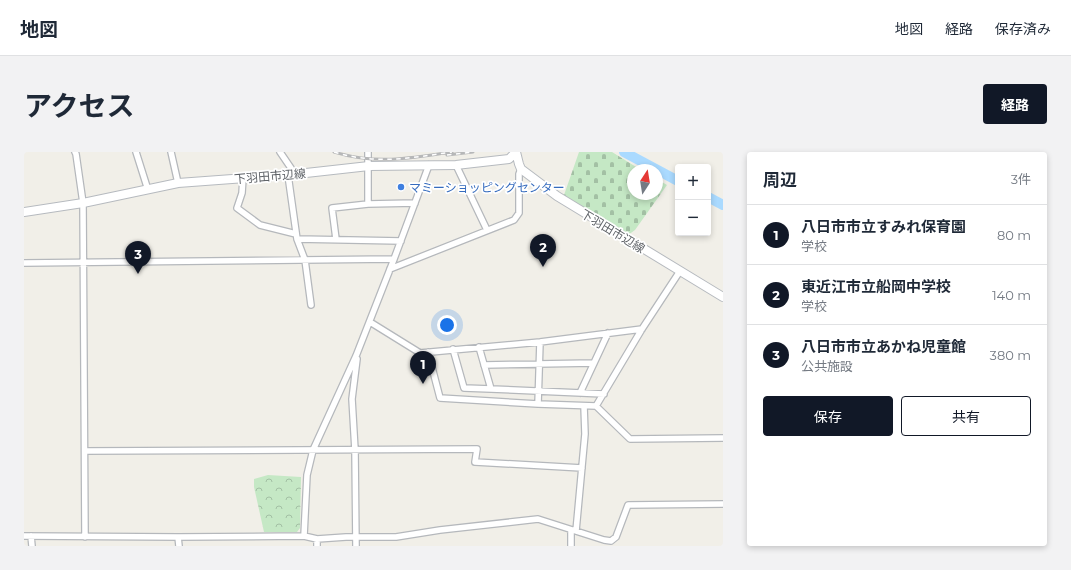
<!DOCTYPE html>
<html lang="ja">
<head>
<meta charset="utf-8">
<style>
  :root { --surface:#fff; --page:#f2f2f3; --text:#1f2937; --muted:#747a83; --line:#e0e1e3; --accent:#111827 }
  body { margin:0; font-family:Montserrat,"Noto Sans JP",sans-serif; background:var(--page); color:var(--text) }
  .controls { position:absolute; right:12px; top:12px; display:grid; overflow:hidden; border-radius:4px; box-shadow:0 2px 6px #0003 }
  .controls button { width:36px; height:36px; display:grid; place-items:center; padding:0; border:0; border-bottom:1px solid var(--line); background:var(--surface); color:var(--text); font:20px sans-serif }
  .compass { position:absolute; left:603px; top:12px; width:36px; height:36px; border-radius:50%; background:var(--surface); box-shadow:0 2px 6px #0003; rotate:12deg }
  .you { position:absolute; left:423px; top:173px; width:14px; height:14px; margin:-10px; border:3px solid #fff; border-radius:50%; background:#1a73e8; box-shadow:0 0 0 6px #1a73e833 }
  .badge { display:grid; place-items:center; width:26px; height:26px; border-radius:50%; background:var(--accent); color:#fff; font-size:13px; font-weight:700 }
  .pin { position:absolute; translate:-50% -33px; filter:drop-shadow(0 1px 2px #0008) }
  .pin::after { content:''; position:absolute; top:21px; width:14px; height:12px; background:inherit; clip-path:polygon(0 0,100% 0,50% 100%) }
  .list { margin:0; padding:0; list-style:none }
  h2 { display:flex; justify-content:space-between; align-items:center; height:52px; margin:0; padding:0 16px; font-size:17px }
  h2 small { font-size:13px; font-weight:400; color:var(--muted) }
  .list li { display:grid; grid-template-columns:26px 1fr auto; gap:12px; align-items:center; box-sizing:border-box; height:60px; padding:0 16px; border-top:1px solid var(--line) }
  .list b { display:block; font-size:15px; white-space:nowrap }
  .list p { margin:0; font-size:13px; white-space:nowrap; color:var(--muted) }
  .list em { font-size:13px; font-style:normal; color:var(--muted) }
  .actions { display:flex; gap:8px; padding:12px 16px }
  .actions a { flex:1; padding:9px 0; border:1px solid var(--accent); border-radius:4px; text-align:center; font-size:14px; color:var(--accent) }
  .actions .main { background:var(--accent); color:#fff }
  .map { position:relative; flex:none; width:699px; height:394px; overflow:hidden; border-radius:4px }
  header { display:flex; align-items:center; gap:24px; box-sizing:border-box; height:56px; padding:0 20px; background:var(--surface); border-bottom:1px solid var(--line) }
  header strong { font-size:19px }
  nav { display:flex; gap:22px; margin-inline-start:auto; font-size:14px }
  .intro { display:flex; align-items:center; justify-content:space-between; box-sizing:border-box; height:96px; padding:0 24px }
  h1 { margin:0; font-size:28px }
  .button { padding:10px 18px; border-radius:4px; background:var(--accent); color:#fff; font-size:14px; font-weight:700 }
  main { display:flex; gap:24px; padding:0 24px }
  aside { flex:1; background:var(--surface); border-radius:4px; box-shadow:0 2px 6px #0003 }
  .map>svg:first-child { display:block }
</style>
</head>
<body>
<header>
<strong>地図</strong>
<nav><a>地図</a><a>経路</a><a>保存済み</a></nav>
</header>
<div class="intro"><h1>アクセス</h1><a class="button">経路</a></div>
<main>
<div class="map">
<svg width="699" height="394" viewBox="0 0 699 394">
  <defs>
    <pattern id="forest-crowns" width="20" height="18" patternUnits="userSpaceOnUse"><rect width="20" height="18" fill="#c5e8c5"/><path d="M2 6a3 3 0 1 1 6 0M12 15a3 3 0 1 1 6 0" fill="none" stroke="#a3c0a4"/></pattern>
    <pattern id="cemetery-stones" width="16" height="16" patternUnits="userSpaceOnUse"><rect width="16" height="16" fill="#c5e8c5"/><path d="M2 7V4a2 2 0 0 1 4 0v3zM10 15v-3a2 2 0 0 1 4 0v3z" fill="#a3c0a4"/></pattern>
  </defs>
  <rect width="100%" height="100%" fill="#f1efe8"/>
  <path fill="url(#forest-crowns)" d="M244,323L277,325L276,376L273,380H240L230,335V327Z"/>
  <path fill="url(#cemetery-stones)" d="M555,0H588L617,18H609V42H633V27L643,33L611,78L604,83L540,43Z"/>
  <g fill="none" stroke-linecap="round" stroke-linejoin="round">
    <path stroke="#aadaff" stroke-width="10" d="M600,0L654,29
      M684,45L699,53"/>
    <g stroke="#b5b8bc" stroke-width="8">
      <path id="street" d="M51,0L52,2L59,51L61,385
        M112,0L124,38
        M147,0L154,31
        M256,0L271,22
        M344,0V52
        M432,13L463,78
        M264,23L273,87L281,108L287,153
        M219,26L218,41L213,56L236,73L272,82
        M273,87L377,89
        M312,87L308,56L344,52L391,51
        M0,111L370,107
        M366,117L490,68L495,61V22L497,17
        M346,170L396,201L516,190L618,177
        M455,195L467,237L580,242
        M429,197L440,236L467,237
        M404,200L416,246L514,252L572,254L606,287L699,286
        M460,213L570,211
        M556,241L584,181
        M514,252L516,190
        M572,254L618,177L656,119
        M61,299L453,297L451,310L558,316
        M547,378V394
        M552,379L561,282L560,254
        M0,384L154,385L280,384L293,387L322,385H372L416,378L514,367L580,388L587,389L592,385L604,353L699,352
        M7,384L8,394
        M280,384L283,323L289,298L332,204L370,107L405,13
        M154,385L155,394
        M293,387V394
        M332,394L331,298L328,247L333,207"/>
    </g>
    <g stroke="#b6babf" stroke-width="10">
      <path id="secondary" d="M492,0L495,12L497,17L533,44L699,145
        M0,60L59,51L154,31L264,23L345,14L432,13L485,7L492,0"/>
    </g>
    <use href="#street" stroke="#fff" stroke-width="5.5"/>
    <use href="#secondary" stroke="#fff" stroke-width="8"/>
    <g stroke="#b6b7b8" stroke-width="3">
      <path id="rail" d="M310,0C353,13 385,6 428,0
        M423,3L449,0"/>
    </g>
    <use href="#rail" stroke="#fff" stroke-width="1.5" stroke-dasharray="4.5" stroke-linecap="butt"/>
  </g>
  <circle fill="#3f7fe0" stroke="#fff" stroke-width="1.5" cx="377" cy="35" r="4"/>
  <g text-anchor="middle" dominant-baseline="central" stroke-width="3.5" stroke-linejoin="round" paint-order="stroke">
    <g font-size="12" fill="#5f6368" stroke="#fff">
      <text transform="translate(246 24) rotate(-5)">下羽田市辺線</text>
      <text transform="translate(589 79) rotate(31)">下羽田市辺線</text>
    </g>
    <g font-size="12" fill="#366cbe" stroke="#fff" text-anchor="start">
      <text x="385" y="35">マミーショッピングセンター</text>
    </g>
  </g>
</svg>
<div class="controls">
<button>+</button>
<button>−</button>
</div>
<svg class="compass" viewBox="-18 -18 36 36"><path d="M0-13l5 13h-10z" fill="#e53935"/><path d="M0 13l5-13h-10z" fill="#747a83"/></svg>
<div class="you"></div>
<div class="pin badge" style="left:399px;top:232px">1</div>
<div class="pin badge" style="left:519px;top:115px">2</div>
<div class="pin badge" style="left:114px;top:122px">3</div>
</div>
<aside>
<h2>周辺<small>3件</small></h2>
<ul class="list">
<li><span class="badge">1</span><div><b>八日市市立すみれ保育園</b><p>学校</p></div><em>80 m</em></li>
<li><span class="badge">2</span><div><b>東近江市立船岡中学校</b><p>学校</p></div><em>140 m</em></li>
<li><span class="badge">3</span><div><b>八日市市立あかね児童館</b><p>公共施設</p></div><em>380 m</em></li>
</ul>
<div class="actions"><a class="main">保存</a><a>共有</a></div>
</aside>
</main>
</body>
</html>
